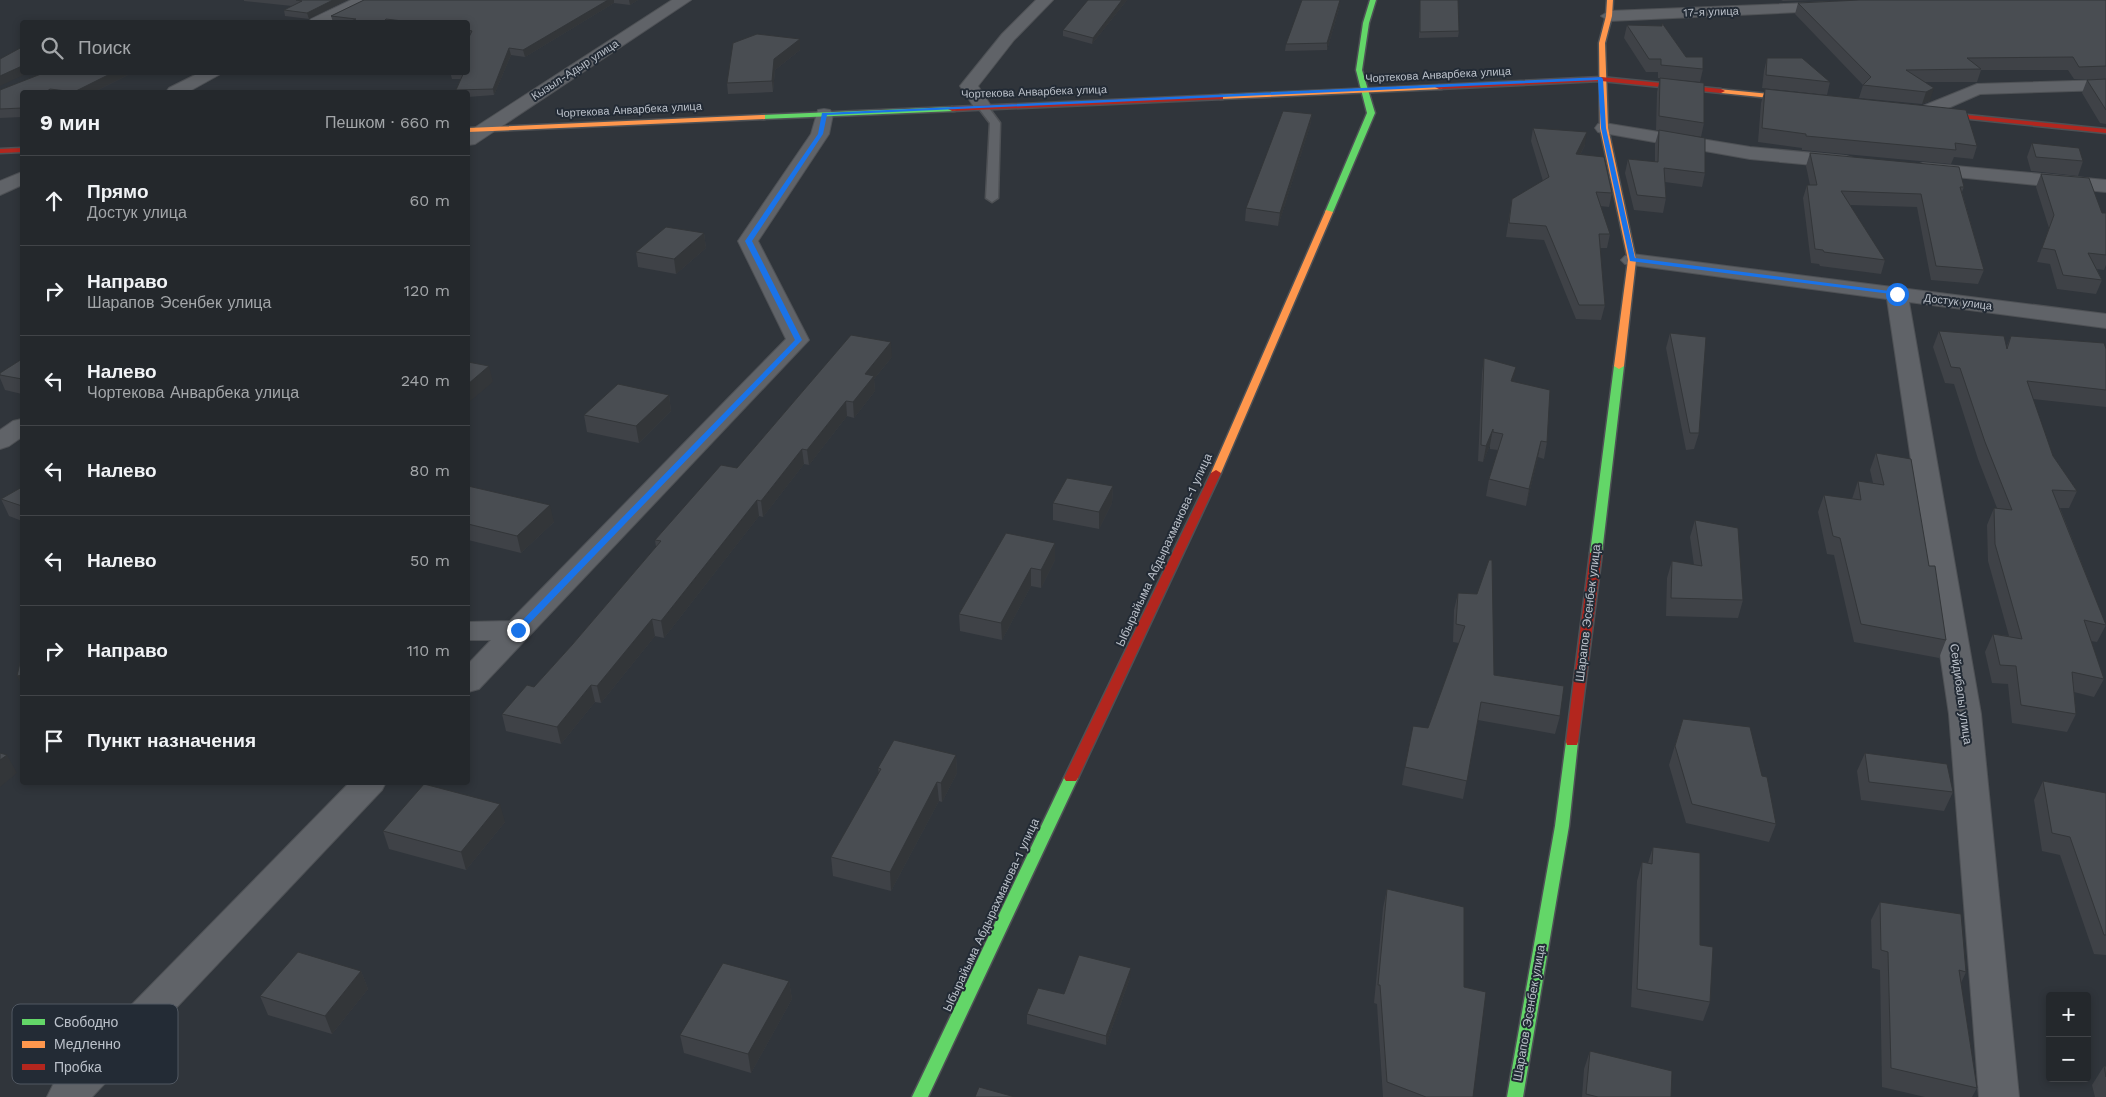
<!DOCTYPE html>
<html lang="ru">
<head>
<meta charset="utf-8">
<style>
  :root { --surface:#24282c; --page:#303438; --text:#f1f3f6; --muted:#a3a6a9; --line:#414448 }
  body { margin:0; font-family:"Work Sans",sans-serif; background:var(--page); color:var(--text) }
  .controls { position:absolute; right:15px; bottom:15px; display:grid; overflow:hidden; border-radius:5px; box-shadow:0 2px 8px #0003 }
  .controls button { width:45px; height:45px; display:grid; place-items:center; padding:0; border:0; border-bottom:1px solid var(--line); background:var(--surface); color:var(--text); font:25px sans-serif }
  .stop { position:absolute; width:15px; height:15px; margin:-11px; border:4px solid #1a73e8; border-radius:50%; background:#fff }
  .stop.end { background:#1a73e8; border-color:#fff; box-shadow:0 1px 5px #0008 }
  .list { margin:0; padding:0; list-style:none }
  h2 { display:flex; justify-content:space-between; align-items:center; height:65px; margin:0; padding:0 20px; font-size:21px }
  h2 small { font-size:16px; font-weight:400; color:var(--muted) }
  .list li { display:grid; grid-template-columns:32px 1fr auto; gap:15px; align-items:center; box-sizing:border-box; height:90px; padding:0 20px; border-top:1px solid var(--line) }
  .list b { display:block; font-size:19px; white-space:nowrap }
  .list p { margin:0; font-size:16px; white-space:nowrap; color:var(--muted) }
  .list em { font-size:16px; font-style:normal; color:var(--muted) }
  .icon { flex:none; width:28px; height:28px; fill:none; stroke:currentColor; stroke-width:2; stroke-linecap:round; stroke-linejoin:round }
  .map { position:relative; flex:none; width:2106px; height:1097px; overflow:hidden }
  .search { position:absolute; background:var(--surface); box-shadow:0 2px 8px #0003; left:20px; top:20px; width:450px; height:55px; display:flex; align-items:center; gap:12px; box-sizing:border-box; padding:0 18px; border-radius:5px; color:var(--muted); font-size:19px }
  .panel { position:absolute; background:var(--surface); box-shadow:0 2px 8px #0003; left:20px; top:90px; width:450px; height:695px; border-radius:5px }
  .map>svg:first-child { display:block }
</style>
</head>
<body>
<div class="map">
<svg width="2106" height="1097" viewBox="0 0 2106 1097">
  <rect width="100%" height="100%" fill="#30353b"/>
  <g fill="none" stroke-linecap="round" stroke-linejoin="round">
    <g stroke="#4e5155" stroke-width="3">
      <path id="lane" d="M982,103L986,104L1000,123L998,198L992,202L986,198L990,123L977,106Z"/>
    </g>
    <g stroke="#4e5155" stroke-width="2">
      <path id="street" d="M351,0H371L368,3L329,22H309L311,19Z
        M672,0H691L475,144L468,145V132Z
        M1036,0H1053L1014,40L978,86L991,106L988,110H976L960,86L1002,34Z
        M1835,2L1843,7L1841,10L1609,21L1601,16L1609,11Z
        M201,72H224L188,92H166L169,88Z
        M2106,80V90L1980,94L1930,116H1918L1915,112L1918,108L1977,84Z
        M824,109L830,110L833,114L829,134L758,241L809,340L479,689L468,692V664L491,640H468V622L510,621L786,339L738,241L811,134L818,110Z
        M1604,123L1750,147L1846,156L1853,158L1856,162L1853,166L1846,168L1750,159L1598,132L1595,128L1598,124Z
        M1923,163L2106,180V192L1916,173L1913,169L1916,165Z
        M22,172V185L0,195V181Z
        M1632,254L2106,314V328L1909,302L1981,714L2019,1097H1979L1949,714L1887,299L1625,264L1621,260L1625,256Z
        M22,419V437L9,446L0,449V430L13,421Z
        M350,782H386L382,790L92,1097H47L53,1085Z"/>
    </g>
    <g stroke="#4e5155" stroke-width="3">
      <path id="fast" d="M1370,0H1376L1369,23L1362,70L1375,113L1333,212L1329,214L1325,212L1367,113L1356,70L1363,23Z
        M952,107L956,109L955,111L762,119L758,117L762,115Z
        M1619,363L1624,366L1602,553L1596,556L1590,553L1614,366Z
        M1572,737L1577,739L1578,742L1569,826L1523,1097H1507L1555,826L1566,742L1567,739Z
        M1071,773L1076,775L1078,778L928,1097H912L1064,778L1066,775Z"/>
    </g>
    <g stroke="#4e5155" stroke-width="3">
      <path id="slow" d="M1607,0H1613L1612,16L1605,43L1608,128L1636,260L1624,366L1619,369L1614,366L1628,260L1600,128L1599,43L1606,16Z
        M1439,85L1443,87L1442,89L1220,99L1216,97L1220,95Z
        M1718,89L1801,97L1805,99L1801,101L1721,93L1717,91Z
        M762,115H765V119L468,132V128Z
        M1326,210L1333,212L1221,473L1216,476L1212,475L1211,473Z"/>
    </g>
    <g stroke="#4e5155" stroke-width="3">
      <path id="jam" d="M1601,77L1721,89L1725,91L1721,93L1601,81L1439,89L1435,87L1439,85Z
        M1220,95H1223V99L952,111L948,109L952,107Z
        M1928,111L2106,129V133L1931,115H1928Z
        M22,148V152L0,153V149Z
        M1216,470L1221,473L1078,778L1076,781H1066L1064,778L1211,473Z
        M1596,550L1602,553L1578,742L1577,745H1567L1566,742L1590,553Z"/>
    </g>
    <use href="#lane" fill="#606368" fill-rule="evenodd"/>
    <use href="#street" fill="#606368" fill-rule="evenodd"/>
    <use href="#fast" fill="#63d668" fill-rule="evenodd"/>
    <use href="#slow" fill="#ff974d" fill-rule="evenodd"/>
    <use href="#jam" fill="#b3261e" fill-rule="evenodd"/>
  </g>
  <path fill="#3f4247" d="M244,0H347L309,19L285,16L284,10L292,6L244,1Z
    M364,0H638L630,5L614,3L525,57L511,55L494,95L468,97V92H456V90L461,79H452L450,72L469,37H468V22H333L331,16Z
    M1127,0L1092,44L1063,36V30Z
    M1420,0H1458L1459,31L1458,37L1419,38Z
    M1781,0H1816L1783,1Z
    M2106,0V79H2074L2068,70H1981L1977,82H1925L1930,101L1922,104L1859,98L1863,85L1795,14L1798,3Z
    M1340,5L1327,50L1285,51L1286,44Z
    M1662,23L1686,57L1703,69L1700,82L1658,78V72H1646L1624,38L1627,25L1662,26Z
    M800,39V50L775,70L773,92L728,94L727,83Z
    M1767,58L1830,82L1827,95L1762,88L1764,71Z
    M46,72H134L94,92H22V117L0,118V90Z
    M1660,78L1704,123L1701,137L1656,130L1657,92Z
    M2106,79V124L2100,123L2082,93L2087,80Z
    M1765,89L1977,146L1973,159L1954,157L1951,164L1802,150V148L1758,142L1761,103Z
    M1312,114L1310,126L1278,226L1245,221L1246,208Z
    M1533,128L1585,145L1580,155L1612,193L1609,207L1600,206L1610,234L1607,248H1600L1605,305L1601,320L1576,319L1544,240L1506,237L1512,199L1543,181L1531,141Z
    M1659,130L1705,173L1702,187L1665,182L1666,198L1663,213L1634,210L1625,173L1628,159L1655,162V144Z
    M2032,143L2083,161L2078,176L2031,171L2027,157Z
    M1810,153L1964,187L1962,192L1984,270L1978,284L1931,280L1917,207L1850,205L1885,260L1881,274L1820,266L1819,264L1811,263L1803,198L1807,185H1810L1806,166Z
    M2041,174L2102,213H2106V265L2104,270L2097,269L2102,280L2096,294L2057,289L2050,264L2037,262L2049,228L2036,187Z
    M704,233L706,248L676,274L638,267L636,252Z
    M1939,331L2006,348L2011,336L2106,349V407L2033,399L2053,456L2077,491L2069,508H2060L2106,625L2097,642L2091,641L2104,679L2094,697L2074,692L2076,714L2067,732L2012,723L2008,684L1992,683L1985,652L1993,634L2009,636L1988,561L1987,525L1994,508H1997L1978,459L1954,384L1945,383L1933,347Z
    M1670,333L1699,433L1694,449L1686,450L1666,348Z
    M892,357L874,379L875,391L854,418L847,416L809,465L804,464L763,517L759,516L664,638L655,636L601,703L595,702L561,744L506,731L502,714L534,687L572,645L656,547L655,540L737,468Z
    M1484,358L1514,382L1547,442L1544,459L1538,457L1526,506L1486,496L1489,479L1498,450L1490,449V445L1483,462L1478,461L1482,374Z
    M0,375L22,379V394L5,390L0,378Z
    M669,395L671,411L639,443L587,432L584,415Z
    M1876,453L1929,566L1946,640L1939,658L1854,642L1834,555L1827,554L1818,512L1824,495L1852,499L1858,481L1873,483L1870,470Z
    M468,486L554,522L521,553L468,540Z
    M1113,486L1112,503L1099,529L1053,520V503Z
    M22,487V521L9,516L1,499Z
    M1695,520L1743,600L1738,618L1666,616L1667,578L1672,561L1694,565L1690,537Z
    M1006,533L1055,560L1041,588L1031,586L1002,640L960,631L959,614Z
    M1458,593L1494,675L1560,716L1555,734L1478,720L1463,799L1402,785L1405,767L1428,728L1459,643L1453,642L1454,610Z
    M1683,719L1762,776L1776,824L1769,842L1686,823L1669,765Z
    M1865,753L1953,792L1944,811L1861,800L1857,771Z
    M956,755L957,773L942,802L939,801L891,891L833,876L831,857L879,774L878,768Z
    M2043,781L2106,793V955L2094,954L2060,855L2042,851L2034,800Z
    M505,822L466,870L389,849L383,831Z
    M1653,847L1700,945L1710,1002L1703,1021L1631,1007L1637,881L1642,862L1648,863Z
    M1387,889L1464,987L1473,1097H1383L1377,1004L1374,1003L1383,908Z
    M1880,902L1966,972L1961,983L1977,1088L1972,1097H1925L1882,1087L1880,970L1872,968L1871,920Z
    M361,971L368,989L332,1034L268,1015L260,996Z
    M1130,978L1106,1045L1027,1024V1014L1064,994Z
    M789,981L792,999L751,1073L684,1053L680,1035Z
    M1590,1051L1671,1097H1582L1584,1069Z
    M2104,1066H2106V1097H2095L2092,1085Z"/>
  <path fill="#333639" d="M333,0H347L309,19L307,13Z
    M608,0H614V3L525,57L523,50Z
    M629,0H638L630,5Z
    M1122,0H1127L1092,44L1093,38Z
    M1340,0V5L1327,50V43Z
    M800,39V50L775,70L773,92L772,81L774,59Z
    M509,48L511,55L494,95L493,89Z
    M22,66V72H30L0,86V76Z
    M114,72H134L94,92H74Z
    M1934,88L1930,101L1922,104L1926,92Z
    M1312,114L1310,126L1278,226L1280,213Z
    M1587,132L1585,145L1573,168L1576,154Z
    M704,233L706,248L676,274L674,259Z
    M891,342L892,357L874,379L875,391L854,418L853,402L865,374Z
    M489,366L493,382L468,403V384Z
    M1516,367L1513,383L1511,381Z
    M669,395L671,411L639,443L636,426Z
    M846,401L847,416L809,465L807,450Z
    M1493,429L1490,445L1483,462L1486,446Z
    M1541,441L1538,457L1526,506L1529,489Z
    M802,449L804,464L763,517L761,501Z
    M1113,486L1112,503L1099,529V512Z
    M757,500L759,516L664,638L661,621Z
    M550,505L554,522L521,553L517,536Z
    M1055,543V560L1041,588V570Z
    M1031,568V586L1002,640L1001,623Z
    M652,619L655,636L601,703L597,686Z
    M22,675V686L17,676Z
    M591,685L595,702L561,744L557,727Z
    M7,755L17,773L0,787V760Z
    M956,755L957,773L942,802L941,783Z
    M937,782L939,801L891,891L890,872Z
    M500,804L505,822L466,870L461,852Z
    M1131,968L1130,978L1106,1045V1036Z
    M361,971L368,989L332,1034L325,1016Z
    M789,981L792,999L751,1073L748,1054Z"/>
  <path fill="#494d52" stroke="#333639" d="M296,0H333L307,13L284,10L302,1Z
    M364,0H608L523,50L509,48L493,89L456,90L464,72H468V39L472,31L468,30V22H411L386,19L383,22H349L356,19L331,16Z
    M1088,0H1122L1093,38L1063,30Z
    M1302,0H1340L1327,43L1286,44Z
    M1420,0H1458L1459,31L1420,32Z
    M1859,0H2106V66L2079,67L2073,57L1967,58L1981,69L1906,70L1934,88L1926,92L1863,85L1871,77L1798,3Z
    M1662,23L1686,57H1703V69L1661,65V59H1649L1627,25L1662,26Z
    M757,34L800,39L774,59L772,81L727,83L733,43Z
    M22,47V66L0,76V59Z
    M1767,58H1802L1830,82L1766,75Z
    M46,72H114L74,92L50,89L46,92H22V108L0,109V90Z
    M1660,78L1704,83V123L1659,116Z
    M2106,79V110L2087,80Z
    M1765,89L1966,110L1977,146L1955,143L1956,150L1806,136V134L1762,128Z
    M1283,111L1312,114L1280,213L1246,208Z
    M1533,128L1587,132L1576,154L1604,157L1612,193L1596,192L1610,234H1599L1605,305H1579L1546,226L1509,223L1512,199L1549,177Z
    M1659,130L1705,138V173L1664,168L1666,198L1637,195L1628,159L1658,162Z
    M2032,143L2079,148L2083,161L2036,157Z
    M1810,153L1959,167L1964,187H1960L1984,270L1936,266L1921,194L1841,191L1885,260L1824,252L1823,250L1815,249L1807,185H1817Z
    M2041,174L2089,178L2102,213H2106V255L2088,253L2102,280L2063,275L2055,250L2042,248L2054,215Z
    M666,227L704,233L674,259L636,252Z
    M1939,331L2004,336L2007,349L2011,336L2104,343L2106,349V390L2027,381L2053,456L2077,491L2052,490L2106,625L2084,620L2104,679L2072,672L2076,714L2021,705L2016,666L2000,665L1993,634L2022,639L1995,544L1994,508L2012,510L1985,442L1960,368L1951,367Z
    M1670,333L1706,337L1699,433H1690Z
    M851,335L891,342L865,374L874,376L853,402L846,401L807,450L802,449L761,501L757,500L661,621L652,619L597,686L591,685L557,727L502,714L527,685L534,687L572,645L661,541L655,540L721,465L737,468Z
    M1484,358L1516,367L1511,381L1550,390L1547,442L1541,441L1529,489L1489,479L1503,434L1493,432V429L1486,446L1481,445Z
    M22,359V379L0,375V373Z
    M468,362L489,366L468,384Z
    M618,384L669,395L636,426L584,415Z
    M1876,453L1911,459L1929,566H1935L1946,640L1861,624L1840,538L1833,536L1824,495L1861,500L1858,481L1884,485Z
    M1067,478L1113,486L1099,512L1053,503Z
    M468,486L550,505L517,536L468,524Z
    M22,487V506L1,499Z
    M1695,520L1738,528L1743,600L1671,598L1672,561L1702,566Z
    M1006,533L1055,543L1041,570L1031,568L1001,623L959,614Z
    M1489,560H1492L1494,675L1564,686L1560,716L1481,702L1467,781L1405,767L1413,726L1428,728L1465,626L1456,624L1458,593L1477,594Z
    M22,654V675L17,676Z
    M1683,719L1750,727L1762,776L1767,777L1776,824L1692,804L1675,746Z
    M894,740L956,755L941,783L937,782L890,872L831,857L881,769L878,768Z
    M0,753L7,755L0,760Z
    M1865,753L1947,764L1953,792L1869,782Z
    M2043,781L2106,793V935H2104L2070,837L2052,833Z
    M424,784L500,804L461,852L383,831Z
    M1653,847L1700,853V945L1713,947L1710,1002L1637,989L1642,862L1652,864Z
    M1387,889L1464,907V987L1486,992L1473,1097H1426L1387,1082L1380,985H1378Z
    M1880,902L1961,914L1966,972L1959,970L1977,1088L1891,1068L1888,952L1881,950Z
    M298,952L361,971L325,1016L260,996Z
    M1079,955L1131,968L1106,1036L1027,1014L1038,988L1064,994Z
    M723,963L789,981L748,1054L680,1035Z
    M1590,1051L1672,1071L1671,1097H1598L1586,1094Z
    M2104,1066H2106V1077Z
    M979,1087L1015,1097H975Z"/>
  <path fill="#1a73e8" d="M1601,77L1603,79L1606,128L1635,258L1897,292L1899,295L1630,261L1601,128L1598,80L827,115L823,134L752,241L802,340L521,632L513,630L795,340L745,241L818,134L822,113Z"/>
  <g text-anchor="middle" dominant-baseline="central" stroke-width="4" stroke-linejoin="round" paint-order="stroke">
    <g font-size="11" fill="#bbc1ca" stroke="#232b35">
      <text transform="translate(1711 12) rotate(-2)">17-я улица</text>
      <text transform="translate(575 70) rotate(-33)">Кызыл-Адыр улица</text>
      <text transform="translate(1438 75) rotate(-3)">Чортекова Анварбека улица</text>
      <text transform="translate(1034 92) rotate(-2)">Чортекова Анварбека улица</text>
      <text transform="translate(629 110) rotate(-3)">Чортекова Анварбека улица</text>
      <text transform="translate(1958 302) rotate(7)">Достук улица</text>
    </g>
    <g font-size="12" fill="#bbc1ca" stroke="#232b35">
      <text transform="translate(1164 550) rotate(-65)">Ыбырайыма Абдырахманова-1 улица</text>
      <text transform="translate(1588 613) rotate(-83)">Шарапов Эсенбек улица</text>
      <text transform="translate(1961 694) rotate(82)">Сейдибалы улица</text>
      <text transform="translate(991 915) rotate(-65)">Ыбырайыма Абдырахманова-1 улица</text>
      <text transform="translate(1529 1013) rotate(-80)">Шарапов Эсенбек улица</text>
    </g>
  </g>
  <rect x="12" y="1004" width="166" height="80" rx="8" fill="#232b35" stroke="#515862" stroke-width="1"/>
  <rect x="22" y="1019" width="23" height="6" fill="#63d668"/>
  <rect x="22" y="1041" width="23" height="7" fill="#ff974d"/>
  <rect x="22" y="1064" width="23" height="6" fill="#b3261e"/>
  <g font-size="14" fill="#bbc1ca">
    <text x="54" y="1027">Свободно</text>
    <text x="54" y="1049">Медленно</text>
    <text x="54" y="1072">Пробка</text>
  </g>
</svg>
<div class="controls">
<button>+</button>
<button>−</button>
</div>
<div class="stop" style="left:1897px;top:294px"></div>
<div class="stop end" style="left:518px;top:630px"></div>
<div class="search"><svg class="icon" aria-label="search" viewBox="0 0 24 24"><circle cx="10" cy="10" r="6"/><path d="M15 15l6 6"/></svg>Поиск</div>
<section class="panel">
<h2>9 мин<small>Пешком · 660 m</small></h2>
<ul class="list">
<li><svg class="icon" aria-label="ahead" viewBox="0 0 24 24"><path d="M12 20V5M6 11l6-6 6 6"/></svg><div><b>Прямо</b><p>Достук улица</p></div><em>60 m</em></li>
<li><svg class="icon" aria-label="right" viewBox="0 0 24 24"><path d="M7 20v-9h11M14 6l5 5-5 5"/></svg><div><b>Направо</b><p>Шарапов Эсенбек улица</p></div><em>120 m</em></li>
<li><svg class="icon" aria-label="left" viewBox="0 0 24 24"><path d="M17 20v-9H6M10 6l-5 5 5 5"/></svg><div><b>Налево</b><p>Чортекова Анварбека улица</p></div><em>240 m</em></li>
<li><svg class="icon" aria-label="left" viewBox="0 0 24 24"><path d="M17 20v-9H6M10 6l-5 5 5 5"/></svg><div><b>Налево</b></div><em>80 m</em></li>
<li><svg class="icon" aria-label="left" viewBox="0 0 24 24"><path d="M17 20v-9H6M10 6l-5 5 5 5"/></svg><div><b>Налево</b></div><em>50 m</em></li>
<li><svg class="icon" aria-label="right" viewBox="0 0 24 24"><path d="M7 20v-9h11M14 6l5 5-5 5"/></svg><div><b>Направо</b></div><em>110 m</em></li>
<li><svg class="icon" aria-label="arrive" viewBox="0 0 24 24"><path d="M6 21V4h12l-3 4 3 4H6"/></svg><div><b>Пункт назначения</b></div></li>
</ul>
</section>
</div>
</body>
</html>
